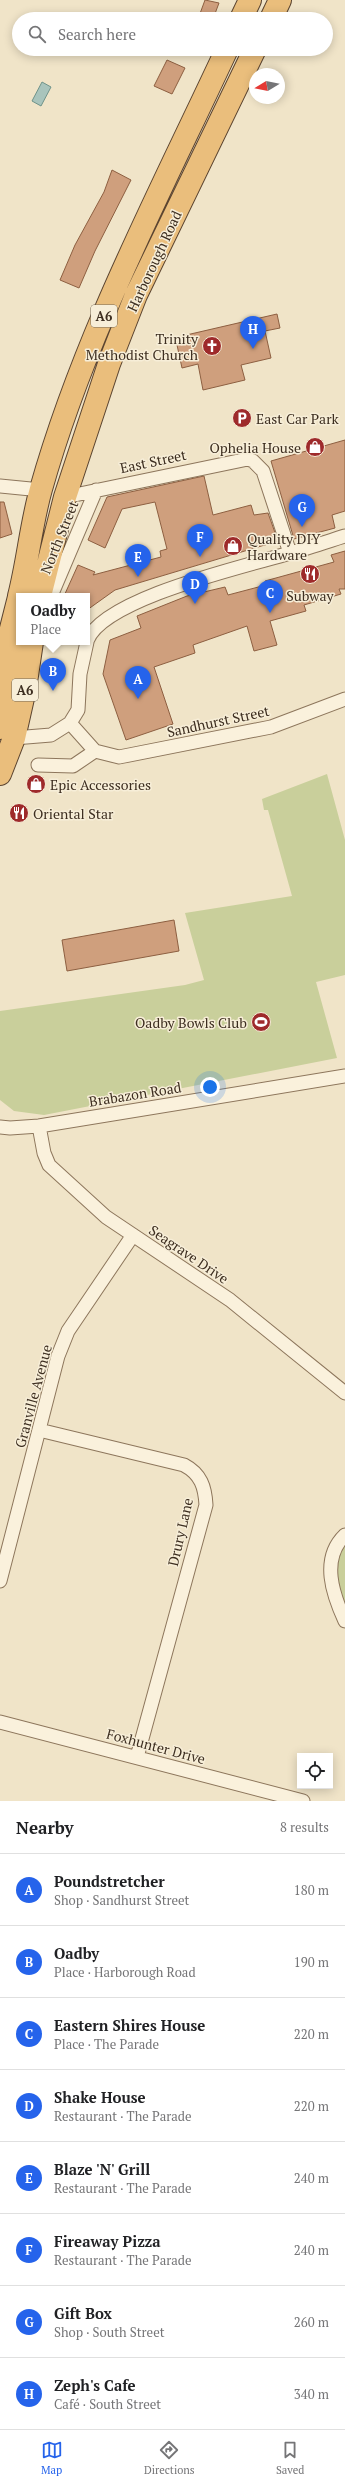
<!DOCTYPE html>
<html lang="en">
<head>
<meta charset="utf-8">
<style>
  :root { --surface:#fff; --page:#f6f6f6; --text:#202124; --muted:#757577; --line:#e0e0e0; --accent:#2563eb }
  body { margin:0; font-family:"PT Serif",serif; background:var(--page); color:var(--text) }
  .controls { position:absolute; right:12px; bottom:12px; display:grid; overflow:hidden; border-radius:0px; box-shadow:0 2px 10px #0003 }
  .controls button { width:36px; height:36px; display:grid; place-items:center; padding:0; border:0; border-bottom:1px solid var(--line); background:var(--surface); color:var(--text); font:20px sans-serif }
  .compass { position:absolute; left:249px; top:68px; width:36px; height:36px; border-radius:50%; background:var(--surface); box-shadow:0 2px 10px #0003; rotate:260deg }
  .you { position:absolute; left:210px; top:1087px; width:14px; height:14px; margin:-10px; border:3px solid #fff; border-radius:50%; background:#1a73e8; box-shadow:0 0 0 6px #1a73e833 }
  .badge { display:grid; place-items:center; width:26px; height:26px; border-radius:50%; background:var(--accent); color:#fff; font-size:13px; font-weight:700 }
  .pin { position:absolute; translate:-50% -33px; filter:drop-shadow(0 1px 2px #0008) }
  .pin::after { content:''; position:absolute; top:21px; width:14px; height:12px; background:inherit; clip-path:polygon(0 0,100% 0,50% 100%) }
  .popup { position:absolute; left:16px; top:593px; width:74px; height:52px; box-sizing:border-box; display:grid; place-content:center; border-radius:0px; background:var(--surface); filter:drop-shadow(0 1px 3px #0005); font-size:13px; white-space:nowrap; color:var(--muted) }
  .popup b { font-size:15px; color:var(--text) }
  .popup::after { content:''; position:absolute; left:50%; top:100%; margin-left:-8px; border:8px solid transparent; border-top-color:var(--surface) }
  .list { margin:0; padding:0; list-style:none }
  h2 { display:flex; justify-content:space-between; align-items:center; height:52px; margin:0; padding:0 16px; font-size:17px }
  h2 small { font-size:13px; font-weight:400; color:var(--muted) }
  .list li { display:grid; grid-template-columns:26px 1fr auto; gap:12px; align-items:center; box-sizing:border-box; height:72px; padding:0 16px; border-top:1px solid var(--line) }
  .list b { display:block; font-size:15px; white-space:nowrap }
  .list p { margin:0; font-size:13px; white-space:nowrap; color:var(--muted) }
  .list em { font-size:13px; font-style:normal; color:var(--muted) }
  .icon { flex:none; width:22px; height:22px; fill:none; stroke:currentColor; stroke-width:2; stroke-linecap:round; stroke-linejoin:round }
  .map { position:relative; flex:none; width:345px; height:1801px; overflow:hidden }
  .search { position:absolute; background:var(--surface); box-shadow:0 2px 10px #0003; left:12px; right:12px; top:12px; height:44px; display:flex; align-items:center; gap:10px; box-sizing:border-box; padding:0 14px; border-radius:22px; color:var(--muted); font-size:15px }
  .sheet { height:628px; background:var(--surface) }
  nav { display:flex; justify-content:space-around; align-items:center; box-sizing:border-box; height:56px; border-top:1px solid var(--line); background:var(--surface); font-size:11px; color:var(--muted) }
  nav a { display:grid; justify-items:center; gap:2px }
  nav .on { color:var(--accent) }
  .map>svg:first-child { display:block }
</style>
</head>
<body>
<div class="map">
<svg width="345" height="1801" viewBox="0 0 345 1801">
  <rect width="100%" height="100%" fill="#f0e4c8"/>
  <path fill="#c9cf9b" d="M327,774L345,840V975L316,982L337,1058L44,1115L14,1111L0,1100V1011L185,985L204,980L185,913L292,896L268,810H264L262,799Z
    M345,1544V1608C337,1585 333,1566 345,1544Z"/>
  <path fill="#a9c4bc" stroke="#6f938a" d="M42,82L51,87L41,106L32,101Z"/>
  <path fill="#cf9f7d" stroke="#8d5f41" d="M205,0L219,3L213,19H198Z
    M167,60L185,68L172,94L154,86Z
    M112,170L131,180L95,251L79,288L60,280L75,245L104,192Z
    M277,314L280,328L265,331L271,358L241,365L245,380L203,390L198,364L182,368L177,345L183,343L182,336Z
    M345,440V511L332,515L335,528L294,539L271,461Z
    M204,476L213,515L251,505L254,515L268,513L278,541L115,590L87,610V596H64L78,565L95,572L93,575L161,557L160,551L167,549L155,502L122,509L105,548L88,540L107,497Z
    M0,502H4L12,534L0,538Z
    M345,551V589H339L341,594L304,605L306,611L270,621L277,645L254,651L247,626L193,645L195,653L154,667L173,724L126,740L103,674L110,640L141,628L137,616L187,596L225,587L228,595L266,585L265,581L334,562L331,555Z
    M174,920L179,951L67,971L62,940Z"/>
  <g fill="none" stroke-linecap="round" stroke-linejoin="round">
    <g stroke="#8d765c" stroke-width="15">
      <path id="minor" d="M0,486L41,490
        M65,497L248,459L253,461L263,471L290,553
        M51,596L96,490
        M87,641C103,598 247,566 290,553C308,548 326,542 345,536
        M70,723L95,751L119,757L271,727L345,699
        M14,738L51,735L70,723L78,710L80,674L87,642
        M38,765L73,766L95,751
        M39,1126L44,1153L49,1165L106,1217L230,1300L345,1393
        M0,1127L10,1128L39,1126L345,1076
        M39,1430L184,1465C201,1474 205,1487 206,1505L137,1757
        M345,1535C320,1559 333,1595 345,1621
        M0,1581L58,1356L68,1331L133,1235
        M0,1722L303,1801"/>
    </g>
    <g stroke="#5b4430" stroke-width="24">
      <path id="trunk" d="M241,19L250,0
        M271,19L280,0
        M19,596C28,561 31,524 41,489C84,336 160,193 227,49
        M40,596L65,497L109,364L136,295L255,49
        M1,668L19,597
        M0,728L17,653
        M0,774L14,738L25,689L32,642"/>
    </g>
    <use href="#minor" stroke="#faf1dc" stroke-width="13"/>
    <use href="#trunk" stroke="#eabe7c" stroke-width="22"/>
  </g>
  <defs>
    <g id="church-disc" transform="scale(1)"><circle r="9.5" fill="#9e2a2b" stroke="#f7eed8"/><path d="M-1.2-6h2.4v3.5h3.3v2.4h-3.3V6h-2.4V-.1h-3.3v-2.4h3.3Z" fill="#fff"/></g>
    <g id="parking-disc" transform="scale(1)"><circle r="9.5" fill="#9e2a2b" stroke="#f7eed8"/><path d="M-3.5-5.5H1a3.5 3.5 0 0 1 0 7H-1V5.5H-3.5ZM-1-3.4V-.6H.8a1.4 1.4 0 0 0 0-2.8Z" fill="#fff"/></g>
    <g id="shop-disc" transform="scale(1)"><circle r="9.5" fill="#9e2a2b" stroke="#f7eed8"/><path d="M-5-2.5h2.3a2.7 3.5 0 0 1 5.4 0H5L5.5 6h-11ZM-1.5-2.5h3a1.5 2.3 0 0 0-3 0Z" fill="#fff"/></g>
    <g id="restaurant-disc" transform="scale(1)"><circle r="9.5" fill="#9e2a2b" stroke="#f7eed8"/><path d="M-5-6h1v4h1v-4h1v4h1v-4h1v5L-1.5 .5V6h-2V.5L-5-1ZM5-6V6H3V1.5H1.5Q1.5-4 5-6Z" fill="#fff"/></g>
    <g id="stadium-disc" transform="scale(1)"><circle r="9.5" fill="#9e2a2b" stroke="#f7eed8"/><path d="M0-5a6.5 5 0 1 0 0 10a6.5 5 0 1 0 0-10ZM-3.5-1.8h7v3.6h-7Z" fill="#fff"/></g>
  </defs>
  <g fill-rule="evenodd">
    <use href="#church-disc" x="212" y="346"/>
    <use href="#parking-disc" x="242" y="418"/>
    <use href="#shop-disc" x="315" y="447"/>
    <use href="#shop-disc" x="233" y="546"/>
    <use href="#restaurant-disc" x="310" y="574"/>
    <use href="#shop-disc" x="36" y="784"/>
    <use href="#restaurant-disc" x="19" y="813"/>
    <use href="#stadium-disc" x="261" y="1022"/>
  </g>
  <g text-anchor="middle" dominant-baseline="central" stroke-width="3" stroke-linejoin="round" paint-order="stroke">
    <g fill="#f7eed8" stroke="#756857" stroke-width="1">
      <rect x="91" y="305" width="26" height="22" rx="3"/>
      <rect x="12" y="679" width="26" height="22" rx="3"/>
    </g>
    <g font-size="13" font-weight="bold" fill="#3d2e20">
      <text x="104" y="316">A6</text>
      <text x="25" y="690">A6</text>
    </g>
    <g font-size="14" fill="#3d2e20" stroke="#f7eed8">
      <text transform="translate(154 261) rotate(-65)">Harborough Road</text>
      <text transform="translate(153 461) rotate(-12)">East Street</text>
      <text transform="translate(59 537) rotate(-68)">North Street</text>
      <text transform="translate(218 721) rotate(-12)">Sandhurst Street</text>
      <text transform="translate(135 1094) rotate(-9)">Brabazon Road</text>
      <text transform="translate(189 1254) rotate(34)">Seagrave Drive</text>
      <text transform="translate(33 1396) rotate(-75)">Granville Avenue</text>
      <text transform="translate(180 1532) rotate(-77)">Drury Lane</text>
      <text transform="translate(156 1746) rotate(15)">Foxhunter Drive</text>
    </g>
    <g font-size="14" fill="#3d2e20" stroke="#f7eed8" text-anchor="start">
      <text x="198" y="338" text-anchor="end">Trinity<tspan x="198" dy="16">Methodist Church</tspan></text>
      <text x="256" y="418">East Car Park</text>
      <text x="301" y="447" text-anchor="end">Ophelia House</text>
      <text x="247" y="538">Quality DIY<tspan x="247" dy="16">Hardware</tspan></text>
      <text x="310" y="595" text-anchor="middle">Subway</text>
      <text x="50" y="784">Epic Accessories</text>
      <text x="33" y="813">Oriental Star</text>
      <text x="247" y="1022" text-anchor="end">Oadby Bowls Club</text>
    </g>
  </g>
</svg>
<div class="controls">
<button><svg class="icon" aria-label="locate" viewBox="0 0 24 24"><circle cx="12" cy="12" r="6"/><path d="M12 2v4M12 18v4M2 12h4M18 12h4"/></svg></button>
</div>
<svg class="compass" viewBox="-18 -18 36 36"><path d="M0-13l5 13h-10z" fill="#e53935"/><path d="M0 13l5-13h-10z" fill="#757577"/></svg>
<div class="you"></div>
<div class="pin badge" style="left:138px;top:699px">A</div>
<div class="pin badge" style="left:53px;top:691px">B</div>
<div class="popup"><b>Oadby</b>Place</div>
<div class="pin badge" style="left:270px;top:613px">C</div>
<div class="pin badge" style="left:195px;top:604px">D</div>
<div class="pin badge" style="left:138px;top:577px">E</div>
<div class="pin badge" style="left:200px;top:557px">F</div>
<div class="pin badge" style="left:302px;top:527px">G</div>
<div class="pin badge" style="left:253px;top:349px">H</div>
<div class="search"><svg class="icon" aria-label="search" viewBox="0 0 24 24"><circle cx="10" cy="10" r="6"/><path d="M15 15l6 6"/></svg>Search here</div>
</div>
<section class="sheet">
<h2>Nearby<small>8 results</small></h2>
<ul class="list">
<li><span class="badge">A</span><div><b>Poundstretcher</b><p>Shop · Sandhurst Street</p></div><em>180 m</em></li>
<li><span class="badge">B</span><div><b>Oadby</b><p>Place · Harborough Road</p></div><em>190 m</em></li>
<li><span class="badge">C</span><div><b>Eastern Shires House</b><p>Place · The Parade</p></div><em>220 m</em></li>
<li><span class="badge">D</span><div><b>Shake House</b><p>Restaurant · The Parade</p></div><em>220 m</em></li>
<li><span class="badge">E</span><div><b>Blaze 'N' Grill</b><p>Restaurant · The Parade</p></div><em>240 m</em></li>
<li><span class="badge">F</span><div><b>Fireaway Pizza</b><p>Restaurant · The Parade</p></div><em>240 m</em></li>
<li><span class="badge">G</span><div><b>Gift Box</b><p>Shop · South Street</p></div><em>260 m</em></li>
<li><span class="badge">H</span><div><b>Zeph's Cafe</b><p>Café · South Street</p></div><em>340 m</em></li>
</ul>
</section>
<nav>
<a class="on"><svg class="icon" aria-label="map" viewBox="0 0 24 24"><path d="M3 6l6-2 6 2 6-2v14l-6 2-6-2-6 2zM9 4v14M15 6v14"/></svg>Map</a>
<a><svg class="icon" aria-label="directions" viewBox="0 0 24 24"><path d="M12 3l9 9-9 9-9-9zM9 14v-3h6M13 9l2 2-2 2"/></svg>Directions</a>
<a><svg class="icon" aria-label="saved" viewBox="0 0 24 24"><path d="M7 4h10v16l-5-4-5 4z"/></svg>Saved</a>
</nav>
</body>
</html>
